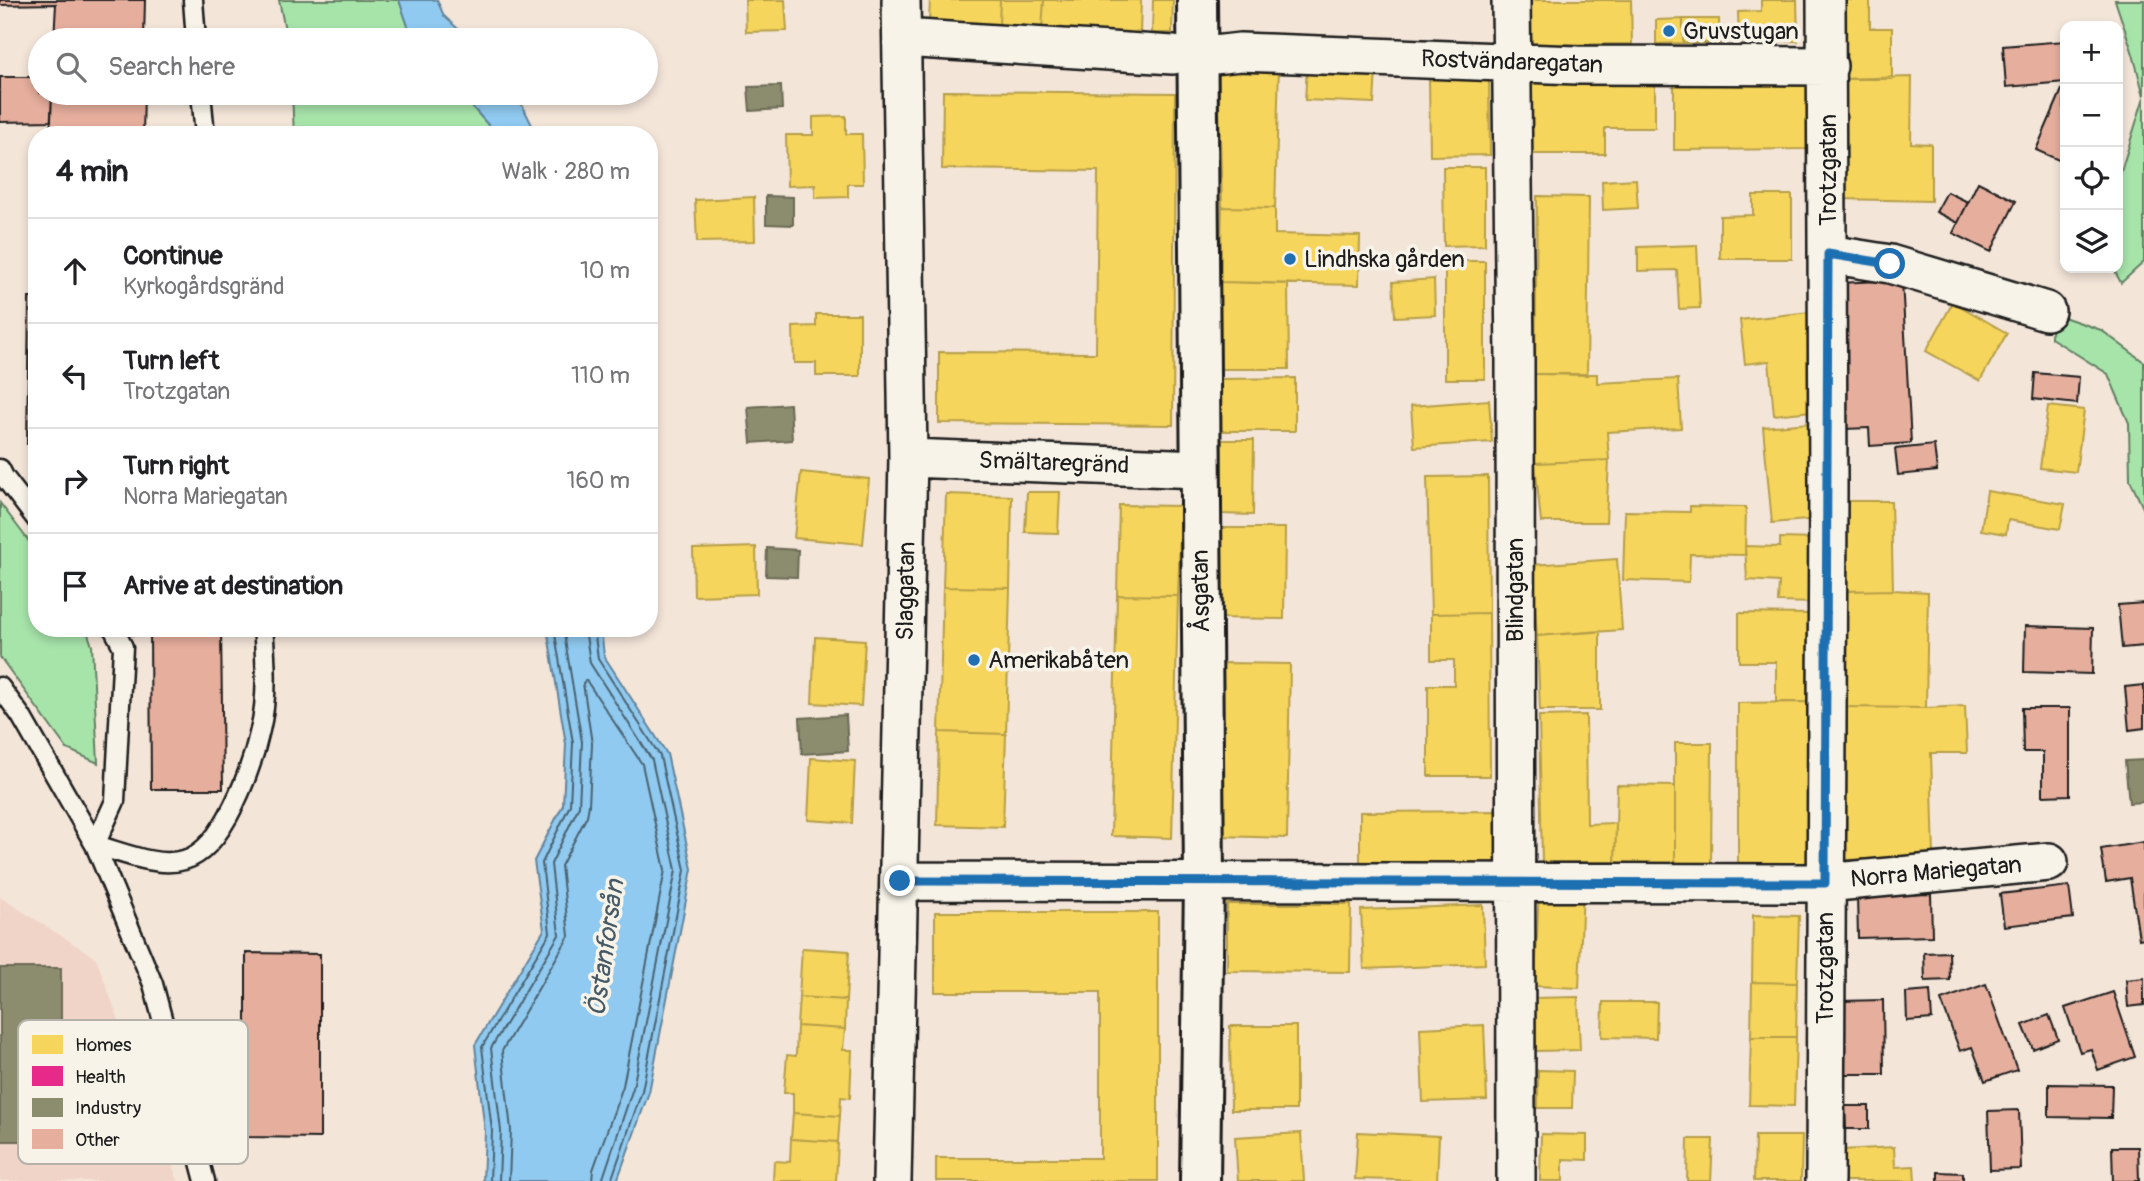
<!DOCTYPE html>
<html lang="en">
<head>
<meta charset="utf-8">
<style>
  :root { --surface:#fff; --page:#f2f2f2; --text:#202124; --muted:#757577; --line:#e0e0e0 }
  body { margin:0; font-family:Pangolin,sans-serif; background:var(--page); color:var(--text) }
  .controls { position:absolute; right:21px; top:21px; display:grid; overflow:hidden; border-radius:14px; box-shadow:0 4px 10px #0003 }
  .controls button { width:63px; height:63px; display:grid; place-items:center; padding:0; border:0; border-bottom:2px solid var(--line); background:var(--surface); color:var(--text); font:35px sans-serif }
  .stop { position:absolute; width:21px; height:21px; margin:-16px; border:5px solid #1f6fb2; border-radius:50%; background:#fff }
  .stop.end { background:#1f6fb2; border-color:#fff; box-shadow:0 2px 7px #0008 }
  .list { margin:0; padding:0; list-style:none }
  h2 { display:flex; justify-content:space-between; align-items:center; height:91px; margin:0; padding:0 28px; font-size:30px }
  h2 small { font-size:23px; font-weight:400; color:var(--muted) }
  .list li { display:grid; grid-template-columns:46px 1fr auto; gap:21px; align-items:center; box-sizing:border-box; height:105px; padding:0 28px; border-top:2px solid var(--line) }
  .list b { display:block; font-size:26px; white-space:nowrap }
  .list p { margin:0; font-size:23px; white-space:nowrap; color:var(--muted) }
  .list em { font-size:23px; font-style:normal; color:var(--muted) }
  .icon { flex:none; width:38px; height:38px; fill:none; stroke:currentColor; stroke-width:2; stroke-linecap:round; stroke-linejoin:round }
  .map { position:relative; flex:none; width:2144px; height:1181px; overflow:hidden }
  .search { position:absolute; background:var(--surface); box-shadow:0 4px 10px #0003; left:28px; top:28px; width:630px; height:77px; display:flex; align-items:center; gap:18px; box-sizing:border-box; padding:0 24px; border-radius:38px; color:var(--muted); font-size:26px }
  .panel { position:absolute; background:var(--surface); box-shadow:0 4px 10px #0003; left:28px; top:126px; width:630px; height:511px; border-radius:28px }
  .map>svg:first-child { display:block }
</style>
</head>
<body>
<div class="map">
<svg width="2144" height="1181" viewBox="0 0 2144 1181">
  <rect width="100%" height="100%" fill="#f4e5d9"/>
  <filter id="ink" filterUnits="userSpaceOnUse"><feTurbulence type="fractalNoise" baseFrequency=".0143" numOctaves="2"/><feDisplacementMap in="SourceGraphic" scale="14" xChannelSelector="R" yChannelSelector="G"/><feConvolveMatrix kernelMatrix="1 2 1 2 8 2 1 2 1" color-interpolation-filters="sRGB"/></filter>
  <g filter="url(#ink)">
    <path fill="#f0d4c7" d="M0,897L96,958L178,1181H0Z"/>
    <path fill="#a7e4aa" stroke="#628063" stroke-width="2" d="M279,0H399L413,40H287Z
      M2115,0H2144V96L2133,54Z
      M292,93H460L497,135H294Z
      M2144,97V262L2121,283L2113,268H2118V181Z
      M2052,313L2101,330L2144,362V510L2130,480L2129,423L2108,374L2051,338Z
      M0,503L37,552V628H86L92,646L98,763L67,749L0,657Z"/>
    <path fill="#90caf0" stroke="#62849b" stroke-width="2" d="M399,0H437L444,16L470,40H413Z
      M460,93H516L537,135H497Z
      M547,628H601L604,656L667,754L692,869L649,1092L617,1181H483L485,1132L475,1045L544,930L534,861L563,805L566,744Z"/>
    <path fill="#f6d55c" stroke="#b59e49" stroke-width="2" d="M745,0H785L787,31L746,32Z
      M930,0H1000L999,25L929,21Z
      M1000,0H1044L1042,29L999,25Z
      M1044,0H1141L1140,35L1042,29Z
      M1153,0H1173L1172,33H1152Z
      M1525,0H1631L1632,44L1525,45Z
      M1761,0H1797L1798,41L1739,42L1738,12L1761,11Z
      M1838,0H1870V28H1892V79H1838Z
      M1683,19V43L1656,44V20Z
      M1683,19H1719L1720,43H1683Z
      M1218,66H1279L1275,208L1222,207Z
      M1307,67L1376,70L1374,103L1305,100Z
      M1489,75L1490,155L1430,156L1429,76Z
      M1811,76V149L1674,150V77Z
      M1912,77L1911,143L1931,144V201L1839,199L1838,79Z
      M1532,78H1655V128H1605V154H1532Z
      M943,91L1175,93L1173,425L939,423V352L1096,353L1098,171L942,169Z
      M846,116V134H862L863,184H848V197L815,198V185L787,186L786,135H813V117Z
      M1443,167H1485V245L1444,246Z
      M1636,179L1638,208L1603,210L1602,181Z
      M1753,195H1792V259H1720V216L1753,215Z
      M1537,196L1589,197L1587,375L1535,374Z
      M754,197L755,241L697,242L695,200Z
      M1222,207L1275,208V234L1360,236L1359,285L1220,282Z
      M1697,245L1700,308L1679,309L1677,270L1638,271V247Z
      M1445,261H1485V379H1445Z
      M1434,279L1435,315L1395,317L1393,282Z
      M1220,282L1288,284L1289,369H1219Z
      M1953,302L2007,333L1980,381L1926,351Z
      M1818,311L1821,410L1774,415L1769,361L1745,364L1740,320Z
      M816,314H860V376H816V363H794L793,327L816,326Z
      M1535,374H1597V383L1678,379L1681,428L1607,432L1609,460L1535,463Z
      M1295,378V431H1220L1219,379Z
      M1489,400L1492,442L1414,447L1411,406Z
      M2048,406L2084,410L2076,472L2040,468Z
      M1809,423L1819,519L1772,523L1763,427Z
      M1222,440H1254L1253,515L1221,514Z
      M1609,460L1606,522H1541L1535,463Z
      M801,472L869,479L863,544L794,538Z
      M1488,476L1489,613L1431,614L1427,477Z
      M1987,491L2065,504L2060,529L2008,520L2006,534L1981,530Z
      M1027,492H1060L1058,533L1025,532Z
      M946,494L1012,496L1010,588L943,587Z
      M1843,501H1891L1893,590L1845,591Z
      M1119,505L1181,506L1178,596L1117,595Z
      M1690,506L1746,507L1745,555L1690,554L1689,582L1623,580L1625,511L1690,512Z
      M1220,528H1285L1284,619L1219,618Z
      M1780,538L1818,539L1816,603L1778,602L1779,582L1747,580L1745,546L1780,547Z
      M756,547L757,594L694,596L693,549Z
      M1617,559L1622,630L1537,636L1532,565Z
      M943,587L1010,588L1006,734L939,732Z
      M1893,590L1928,592L1926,708L1843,707L1845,591Z
      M1117,595L1178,596L1172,838L1111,836Z
      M1489,613L1490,776H1428V685H1454V660H1431V614Z
      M1739,613L1814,614V702H1776V662H1739Z
      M1600,631V710H1540L1537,636Z
      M815,637L865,640L861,706L812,703Z
      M1222,663L1290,664L1287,838L1219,836Z
      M1814,702L1815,867H1738V703Z
      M1965,706L1967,753H1931L1934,857L1845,860L1843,707L1926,708Z
      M1586,715L1587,824L1616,823L1615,862L1542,863L1539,716Z
      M939,732L1006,734L1003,827L937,825Z
      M1675,743H1712L1711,869H1675Z
      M811,758L855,761L852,823L808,820Z
      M1617,785L1675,786V869H1615Z
      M1504,811L1505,867L1360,868V812Z
      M1539,886L1583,888L1579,988L1535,986Z
      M1227,904H1351L1350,972L1227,971Z
      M1483,905L1485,964L1364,969L1361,910Z
      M935,912H1158V1181H936V1158H1100V992H935Z
      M1753,915L1799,916L1797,983L1752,982Z
      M802,948L849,951L846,1000L799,997Z
      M1752,982L1797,983L1796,1037H1751Z
      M799,997L846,1000L845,1029L797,1026Z
      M1578,997L1580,1050L1536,1051L1534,998Z
      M1603,1002H1657L1656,1038L1602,1037Z
      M1484,1025L1487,1100L1423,1102L1420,1028Z
      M797,1026L845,1029L843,1050H852L850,1098L841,1097L840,1116L793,1113V1093H784L787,1055L796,1056Z
      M1230,1026H1296V1110H1231Z
      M1751,1037H1796L1794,1106L1749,1105Z
      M1538,1070L1573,1071L1572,1108H1538Z
      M793,1113L840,1116L838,1142L791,1139Z
      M1358,1132L1439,1136L1437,1181L1355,1179Z
      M1301,1133L1304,1181H1238L1235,1137Z
      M1541,1134L1587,1135V1160L1563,1159V1181H1540Z
      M1755,1136H1802L1801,1181H1754Z
      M791,1139L838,1142L836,1181H773L774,1161L790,1162Z
      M1688,1139H1713L1711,1181H1687Z
      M1894,1147L1895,1167L1914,1166L1915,1181H1843L1842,1150Z"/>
    <path fill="#e7298a" stroke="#aa2569" stroke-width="2" d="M130,628H157L150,629L151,635H130Z"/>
    <path fill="#8c8c6e" stroke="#6a6a55" stroke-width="2" d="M781,86L782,109L750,111L748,87Z
      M766,196L793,197V225L766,224Z
      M790,404L792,440L751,443L748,407Z
      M767,548L798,550L797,577L766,576Z
      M846,715L848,751L802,754L800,718Z
      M2144,760V802L2129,803L2125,761Z
      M0,968H61V1118H27V1141H0Z"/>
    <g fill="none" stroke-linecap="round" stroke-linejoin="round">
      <path stroke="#4a6271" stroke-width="2" d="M585,628L590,663L652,760L676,870L633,1088L602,1181
        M594,628L598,659L660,756L685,870L642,1091L611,1181
        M490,1181L492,1131L482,1047L550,933L542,863L570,805L573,743L554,628
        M499,1181L501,1131L491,1048L559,935L551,864L579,806L582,742L563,628
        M509,1181L511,1130L502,1051L569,936L561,866L587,816L589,805L592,744L583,683L586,680L642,764L665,870L623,1086L593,1170L592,1181"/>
    </g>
    <path fill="#e6ae9d" stroke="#1c1c1c" stroke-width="2" d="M0,0H145L144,40H54L56,4L0,5Z
      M2065,41V82L2006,87L2003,46Z
      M0,77H40V93H52L51,121L0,122Z
      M2064,85L2065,156L2063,162L2036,150Z
      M52,93H144L143,135H50Z
      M1978,182L2016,201L1991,252L1953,233Z
      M1947,192L1968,202L1958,223L1936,212Z
      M1902,280L1911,443L1870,446L1869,428L1844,429L1837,283Z
      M29,298H37V444H27Z
      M2035,373L2079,377L2077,404L2033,399Z
      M1934,445L1937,471L1898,475L1895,449Z
      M2144,603V646L2122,648L2118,605Z
      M2025,626L2093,628L2092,674L2024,672Z
      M221,628L223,789H151L150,629Z
      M2144,685V728L2129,730L2125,687Z
      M2022,708H2070V795L2043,796V752H2023Z
      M2144,842V938L2139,939L2130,878L2106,882L2101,849Z
      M2069,886L2073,918L2004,926L2000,894Z
      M1931,894L1932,936L1858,938L1857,896Z
      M1949,952L1950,980L1925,981L1924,953Z
      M246,953L320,954V1138L246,1137Z
      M2144,978V1005L2128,1007L2126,980Z
      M1986,984L2017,1070L1985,1081L1972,1047L1960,1051L1941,1000Z
      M1930,991L1932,1019L1907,1021L1906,993Z
      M2113,992L2135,1057L2098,1070L2091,1049L2080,1052L2065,1008Z
      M1883,1000L1884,1074H1841L1840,1001Z
      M2049,1015L2058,1039L2033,1049L2023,1025Z
      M2049,1084L2112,1085L2111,1118L2049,1117Z
      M1845,1106H1869V1129H1846Z
      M2019,1110L2021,1169L1990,1170L1988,1111Z
      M2112,1147H2138L2139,1181H2113Z
      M1938,1172L1963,1173V1181H1938Z"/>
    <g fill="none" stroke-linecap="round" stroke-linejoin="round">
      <g stroke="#1c1c1c" stroke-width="23">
        <path id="lane" d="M193,0L196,40
          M201,93L205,135
          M0,469L4,477L37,520
          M113,628L123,647L115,801L95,845C122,852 157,868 184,860C224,850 252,766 260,730C268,698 266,661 263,628
          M0,687L21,716L95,845L153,984L205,1181"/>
      </g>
      <g stroke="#1c1c1c" stroke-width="42">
        <path id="street" d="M1511,0L1515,360L1516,1181
          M902,38L1173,55
          M1197,57L1240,52L1577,65L1828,66
          M1828,254L1890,264L2046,311
          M908,458L1200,469
          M900,881L1825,883L2049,862
          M892,1181L908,458L901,0
          M1825,1181L1828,485L1826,0"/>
      </g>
      <g stroke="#1c1c1c" stroke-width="44">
        <path id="secondary" d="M1197,0L1204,881L1200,1181"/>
      </g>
      <use href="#lane" stroke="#f7f3e8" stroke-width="18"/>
      <use href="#street" stroke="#f7f3e8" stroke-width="37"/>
      <use href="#secondary" stroke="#f7f3e8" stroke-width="38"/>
    </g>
  </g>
  <g fill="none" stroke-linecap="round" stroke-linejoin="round" filter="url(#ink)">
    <path stroke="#1f6fb2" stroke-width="9" d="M900,881L1825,883L1828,254L1890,264"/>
  </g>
  <g fill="#1f6fb2" stroke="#f7f3e8" stroke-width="2.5">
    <circle cx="1669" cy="31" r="7"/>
    <circle cx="1290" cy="259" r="7"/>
    <circle cx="974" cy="660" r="7"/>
  </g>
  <g text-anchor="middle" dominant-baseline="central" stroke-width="7" stroke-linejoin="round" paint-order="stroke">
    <g font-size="24" fill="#1c1c1c" stroke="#f7f3e8" text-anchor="start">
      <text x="1683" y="31">Gruvstugan</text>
      <text x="1304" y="259">Lindhska gården</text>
      <text x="988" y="660">Amerikabåten</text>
    </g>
    <g font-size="24" fill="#1c1c1c" stroke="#f7f3e8">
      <text transform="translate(1512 62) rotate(2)">Rostvändaregatan</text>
      <text transform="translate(1828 170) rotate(-90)">Trotzgatan</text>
      <text transform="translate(1054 463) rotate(2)">Smältaregränd</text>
      <text transform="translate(1515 590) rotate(-90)">Blindgatan</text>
      <text transform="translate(906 591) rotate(-89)">Slaggatan</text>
      <text transform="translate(1201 591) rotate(-91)">Åsgatan</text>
      <text transform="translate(1936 872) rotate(-5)">Norra Mariegatan</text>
      <text transform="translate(1825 968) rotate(-90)">Trotzgatan</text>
    </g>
    <g font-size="26" font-style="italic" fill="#455966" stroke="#f7f3e8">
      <text transform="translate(606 948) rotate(-82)">Östanforsån</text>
    </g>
  </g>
  <rect x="18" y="1020" width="230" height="144" rx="10" fill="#f7f3e8" stroke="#b5b2ab" stroke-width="2"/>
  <rect x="32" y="1035" width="31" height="19" fill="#f6d55c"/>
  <rect x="32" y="1066" width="31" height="20" fill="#e7298a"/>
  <rect x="32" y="1098" width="31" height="19" fill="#8c8c6e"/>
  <rect x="32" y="1129" width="31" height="20" fill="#e6ae9d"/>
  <g font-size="19" fill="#1c1c1c">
    <text x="75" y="1051">Homes</text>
    <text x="75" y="1083">Health</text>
    <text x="75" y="1114">Industry</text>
    <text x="75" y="1146">Other</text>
  </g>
</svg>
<div class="controls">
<button>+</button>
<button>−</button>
<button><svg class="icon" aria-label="locate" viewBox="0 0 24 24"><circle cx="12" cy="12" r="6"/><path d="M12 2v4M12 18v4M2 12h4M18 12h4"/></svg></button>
<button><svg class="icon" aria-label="layers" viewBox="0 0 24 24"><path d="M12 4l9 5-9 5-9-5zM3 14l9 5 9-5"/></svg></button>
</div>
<div class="stop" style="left:1890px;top:264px"></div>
<div class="stop end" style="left:900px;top:881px"></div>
<div class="search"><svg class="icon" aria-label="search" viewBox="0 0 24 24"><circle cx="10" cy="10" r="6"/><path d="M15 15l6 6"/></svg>Search here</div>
<section class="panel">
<h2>4 min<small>Walk · 280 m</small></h2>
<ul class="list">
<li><svg class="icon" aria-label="ahead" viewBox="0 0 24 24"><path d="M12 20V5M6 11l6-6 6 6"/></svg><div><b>Continue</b><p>Kyrkogårdsgränd</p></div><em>10 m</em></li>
<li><svg class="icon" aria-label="left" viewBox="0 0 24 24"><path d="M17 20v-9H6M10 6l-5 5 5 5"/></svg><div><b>Turn left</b><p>Trotzgatan</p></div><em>110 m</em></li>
<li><svg class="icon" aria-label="right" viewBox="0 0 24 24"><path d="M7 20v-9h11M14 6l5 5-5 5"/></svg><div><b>Turn right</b><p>Norra Mariegatan</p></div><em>160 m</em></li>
<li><svg class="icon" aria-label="arrive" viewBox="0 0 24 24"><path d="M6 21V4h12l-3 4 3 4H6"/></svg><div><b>Arrive at destination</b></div></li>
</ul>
</section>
</div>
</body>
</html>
